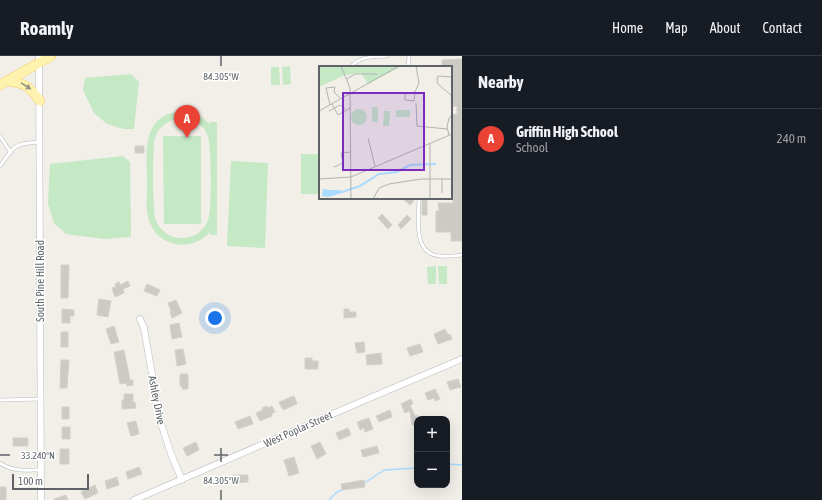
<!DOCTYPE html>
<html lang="en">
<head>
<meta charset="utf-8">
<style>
  :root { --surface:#171b24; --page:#20242c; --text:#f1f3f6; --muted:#9ea1a6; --line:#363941; --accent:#ea4335 }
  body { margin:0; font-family:"Asap Condensed",sans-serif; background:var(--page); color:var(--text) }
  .controls { position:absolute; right:12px; bottom:12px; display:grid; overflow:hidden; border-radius:8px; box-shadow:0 4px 16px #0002 }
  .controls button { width:36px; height:36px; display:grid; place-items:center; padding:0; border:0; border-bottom:1px solid var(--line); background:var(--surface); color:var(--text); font:20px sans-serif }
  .scale { position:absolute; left:12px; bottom:10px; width:77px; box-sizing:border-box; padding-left:4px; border:2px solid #5f6368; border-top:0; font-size:11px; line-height:14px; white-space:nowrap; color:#5f6368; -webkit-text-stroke:3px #fff; paint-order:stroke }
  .you { position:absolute; left:215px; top:262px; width:14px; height:14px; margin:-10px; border:3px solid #fff; border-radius:50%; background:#1a73e8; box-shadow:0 0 0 6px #1a73e833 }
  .badge { display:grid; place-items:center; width:26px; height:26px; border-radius:50%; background:var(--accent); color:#fff; font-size:13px; font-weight:700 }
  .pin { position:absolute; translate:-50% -33px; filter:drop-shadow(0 1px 2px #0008) }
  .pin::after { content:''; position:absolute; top:21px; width:14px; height:12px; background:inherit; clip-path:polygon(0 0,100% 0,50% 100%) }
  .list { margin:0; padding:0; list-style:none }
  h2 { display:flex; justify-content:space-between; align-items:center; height:52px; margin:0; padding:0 16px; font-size:17px }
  h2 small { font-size:13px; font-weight:400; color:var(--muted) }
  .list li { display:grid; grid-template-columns:26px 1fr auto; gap:12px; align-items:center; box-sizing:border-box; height:60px; padding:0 16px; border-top:1px solid var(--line) }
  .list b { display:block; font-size:15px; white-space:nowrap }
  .list p { margin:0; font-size:13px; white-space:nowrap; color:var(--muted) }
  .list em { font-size:13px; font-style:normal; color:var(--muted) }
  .map { position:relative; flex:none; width:462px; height:444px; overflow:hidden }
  header { display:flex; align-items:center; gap:24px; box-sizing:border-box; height:56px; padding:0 20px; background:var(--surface); border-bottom:1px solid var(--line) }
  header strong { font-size:19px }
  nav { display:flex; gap:22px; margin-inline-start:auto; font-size:14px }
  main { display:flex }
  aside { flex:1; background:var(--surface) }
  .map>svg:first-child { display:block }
</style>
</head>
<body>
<header>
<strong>Roamly</strong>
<nav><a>Home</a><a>Map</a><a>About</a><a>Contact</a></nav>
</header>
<main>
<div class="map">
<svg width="462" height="444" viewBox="0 0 462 444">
  <rect width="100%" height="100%" fill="#f1efe8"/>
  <path fill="#c5e8c5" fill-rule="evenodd" d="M290,10L291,28L283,29L282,11Z
    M271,11H279L280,29H271Z
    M131,18L139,26L134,73H124L107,68L94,57L83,34L85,22Z
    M181,55C193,56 202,59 209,68L210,66H217V179H210V176C193,196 160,192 150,167C145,155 147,141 147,128C147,97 140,60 181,55ZM181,62C191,63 199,66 205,74C207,78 209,82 209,86C211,98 212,154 208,164C204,175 194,182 182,182C171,183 161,175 156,165C152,155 153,99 154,86C155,82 156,78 158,75C164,67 172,63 181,62Z
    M163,80H201V168H164Z
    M301,98H320V138H301Z
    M123,100L130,106L131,181L104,183L66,178L54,167L48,148L50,108Z
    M231,105L268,107L265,192L227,190Z
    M436,210V228H428L427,211Z
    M438,210H447V228H439Z"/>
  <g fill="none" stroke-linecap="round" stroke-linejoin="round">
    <path stroke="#aadaff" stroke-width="1.5" d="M447,408L462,409
      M363,428L384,414L417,412
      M329,444L337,436L342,434"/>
  </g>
  <path fill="#cccac5" stroke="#d6d1c6" d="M462,3V185H451V176H436V155H439L438,147H453L451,59L457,58V50L451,51V11H442V4Z
    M135,90H144V97H135Z
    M402,142H410L414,145L410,149Z
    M422,144H427V159H422Z
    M382,158L392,169L388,173L378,162Z
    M407,159L411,163L401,173L398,169Z
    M61,209H69L68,242H61Z
    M128,225L130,230L123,233L124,237L115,241L112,232L116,231L115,228L119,226L120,229Z
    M147,228L160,234L157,240L144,235Z
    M99,243L111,245L108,261L97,259Z
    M176,244L182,257L172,262L170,256L171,255L168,247Z
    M62,253L74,254V260H70V267H62Z
    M344,253H349V256H356V261L344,262Z
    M179,267L182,281L172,283L170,269Z
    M114,270L119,286L111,288L106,273Z
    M445,273L448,279L450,278L452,283L438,288L434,278Z
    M61,276H68V291H61Z
    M364,286L365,296L357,297L355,287Z
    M420,288L423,296L410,300L407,292Z
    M183,293L186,308L177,310L175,294Z
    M124,294L130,324H133V329L127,330L126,327L120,328L114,296Z
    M381,297L382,308L367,309L366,299Z
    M305,302H312V305H318V313H305Z
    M61,304H69L67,332H60Z
    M180,318H188V333H182V330H180Z
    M458,323L461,331L450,334L447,326Z
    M435,333L440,343L435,345L434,342L428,344L425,337Z
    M124,338H133V346H135L136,352L122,353V344H124Z
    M294,340L297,348L283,354L279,346Z
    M411,343L413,348L410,349L415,360L417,359V369H412L410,355L405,357L401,348Z
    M267,350L268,352L272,350L275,356L271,358L272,360L260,365L256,357L263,354L262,352Z
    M62,351H69V363H62Z
    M390,354L392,361L379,366L376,360Z
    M250,360L253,368L238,373L235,366Z
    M369,362L373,373L365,376L364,372L360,374L357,366Z
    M136,365L139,378L131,380L127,367Z
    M62,371H70V383H62Z
    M348,372L351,379L339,384L336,377Z
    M13,382H28V390H13Z
    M196,386L199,394L187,400L183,392Z
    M320,386L326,398L317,403L311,390Z
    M377,390L379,397L363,401L361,394Z
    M60,393H69V408H60Z
    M294,401L299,417L289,420L284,404Z
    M139,411L142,418L128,423L126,416Z
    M233,419H248V426L233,427Z
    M117,421L119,429L107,433L105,425Z
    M364,424L365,431L342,434L341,428Z
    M95,429L98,437L85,443L81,436Z
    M0,431H6V444H0Z
    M66,439L68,444H54V443Z"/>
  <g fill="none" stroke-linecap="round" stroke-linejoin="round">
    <g stroke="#b5b8bc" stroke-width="4">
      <path id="lane" d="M351,11C359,0 374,1 387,0
        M408,11L409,0
        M0,80L11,97
        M0,110C5,104 9,96 14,92C21,86 32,87 40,86
        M419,142C419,162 412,198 440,200C447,201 455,200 462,199
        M0,344L41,343
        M0,407C13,416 25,414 40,414"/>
    </g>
    <g stroke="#b5b8bc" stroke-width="7">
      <path id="street" d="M39,0L41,444
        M140,263L144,272L160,364L171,398L182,424
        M134,444L365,344L462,303"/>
    </g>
    <g stroke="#f2c960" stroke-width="10">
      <path id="primary" d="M7,25C25,27 29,30 40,45
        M0,29L51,0"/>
    </g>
    <use href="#lane" stroke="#fff" stroke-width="3"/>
    <use href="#street" stroke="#fff" stroke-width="6"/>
    <use href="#primary" stroke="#fff2af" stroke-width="9"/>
  </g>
  <defs><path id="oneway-solid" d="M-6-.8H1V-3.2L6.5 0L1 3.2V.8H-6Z"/></defs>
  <use fill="#979581" href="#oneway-solid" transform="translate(26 30) rotate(32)"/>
  <path fill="none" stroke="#5f6368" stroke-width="1.5" d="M221,0V10M221,392V406M0,399H10M214,399H228M221,434V444"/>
  <g text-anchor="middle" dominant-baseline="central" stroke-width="3" stroke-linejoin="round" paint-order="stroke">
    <g font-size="11" fill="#5f6368" stroke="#fff">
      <text transform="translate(40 225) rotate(-90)">South Pine Hill Road</text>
      <text transform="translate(157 344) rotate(79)">Ashley Drive</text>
      <text transform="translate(298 373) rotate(-24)">West Poplar Street</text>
    </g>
  </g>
  <g transform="translate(319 10)">
    <rect width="133" height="133" fill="#f1efe8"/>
    <path d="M0,0H83L49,18L42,7L26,9L0,21ZM53,41H59V56H53ZM32 51a8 8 0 1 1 16 0a8 8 0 1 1-16 0ZM77,44H91V51H77ZM65,45H71L70,60H64Z" fill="#c5e8c5"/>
    <path d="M4,123L10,124H22L19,128L10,131L3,130Z" fill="#aadaff"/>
    <path fill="none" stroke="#aadaff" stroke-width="2" d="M20,127L41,120L60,108L78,106L91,99L117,98"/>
    <path fill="none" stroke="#b3b3b1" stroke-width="1" d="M22,0L31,22L32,133M133,11L119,10L118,13L119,18L133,30M28,13L36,8H58M96,26L86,28V34L95,35L96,26L100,17L97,0M97,37L98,60L128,63M13,38L19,49L31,42M11,39L7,22L16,21L15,26L22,33M0,45L80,0M10,45L21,39L26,43M130,69L128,61L130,52L133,49M49,72L56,100M15,101L24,97L22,87L32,86M0,113L32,111L133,68M123,127V113M54,133L60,122L70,118L102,113H133M111,133V77"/>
    <path fill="#7b2cbf" fill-opacity="0.15" stroke="#7b2cbf" stroke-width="2" d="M24,27H105V104H24Z"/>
    <rect width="133" height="133" fill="none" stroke="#5f6368" stroke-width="2"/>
  </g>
  <g font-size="10" text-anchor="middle" fill="#5f6368" stroke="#fff" stroke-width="3" stroke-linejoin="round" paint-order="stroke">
    <text x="221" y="24">84.305°W</text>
    <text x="38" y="403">33.240°N</text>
    <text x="221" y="428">84.305°W</text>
  </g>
</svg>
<div class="controls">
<button>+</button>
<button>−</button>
</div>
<div class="scale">100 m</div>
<div class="you"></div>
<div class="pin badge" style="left:187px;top:82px">A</div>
</div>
<aside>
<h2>Nearby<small></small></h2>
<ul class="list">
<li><span class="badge">A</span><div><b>Griffin High School</b><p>School</p></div><em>240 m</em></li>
</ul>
</aside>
</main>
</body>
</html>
